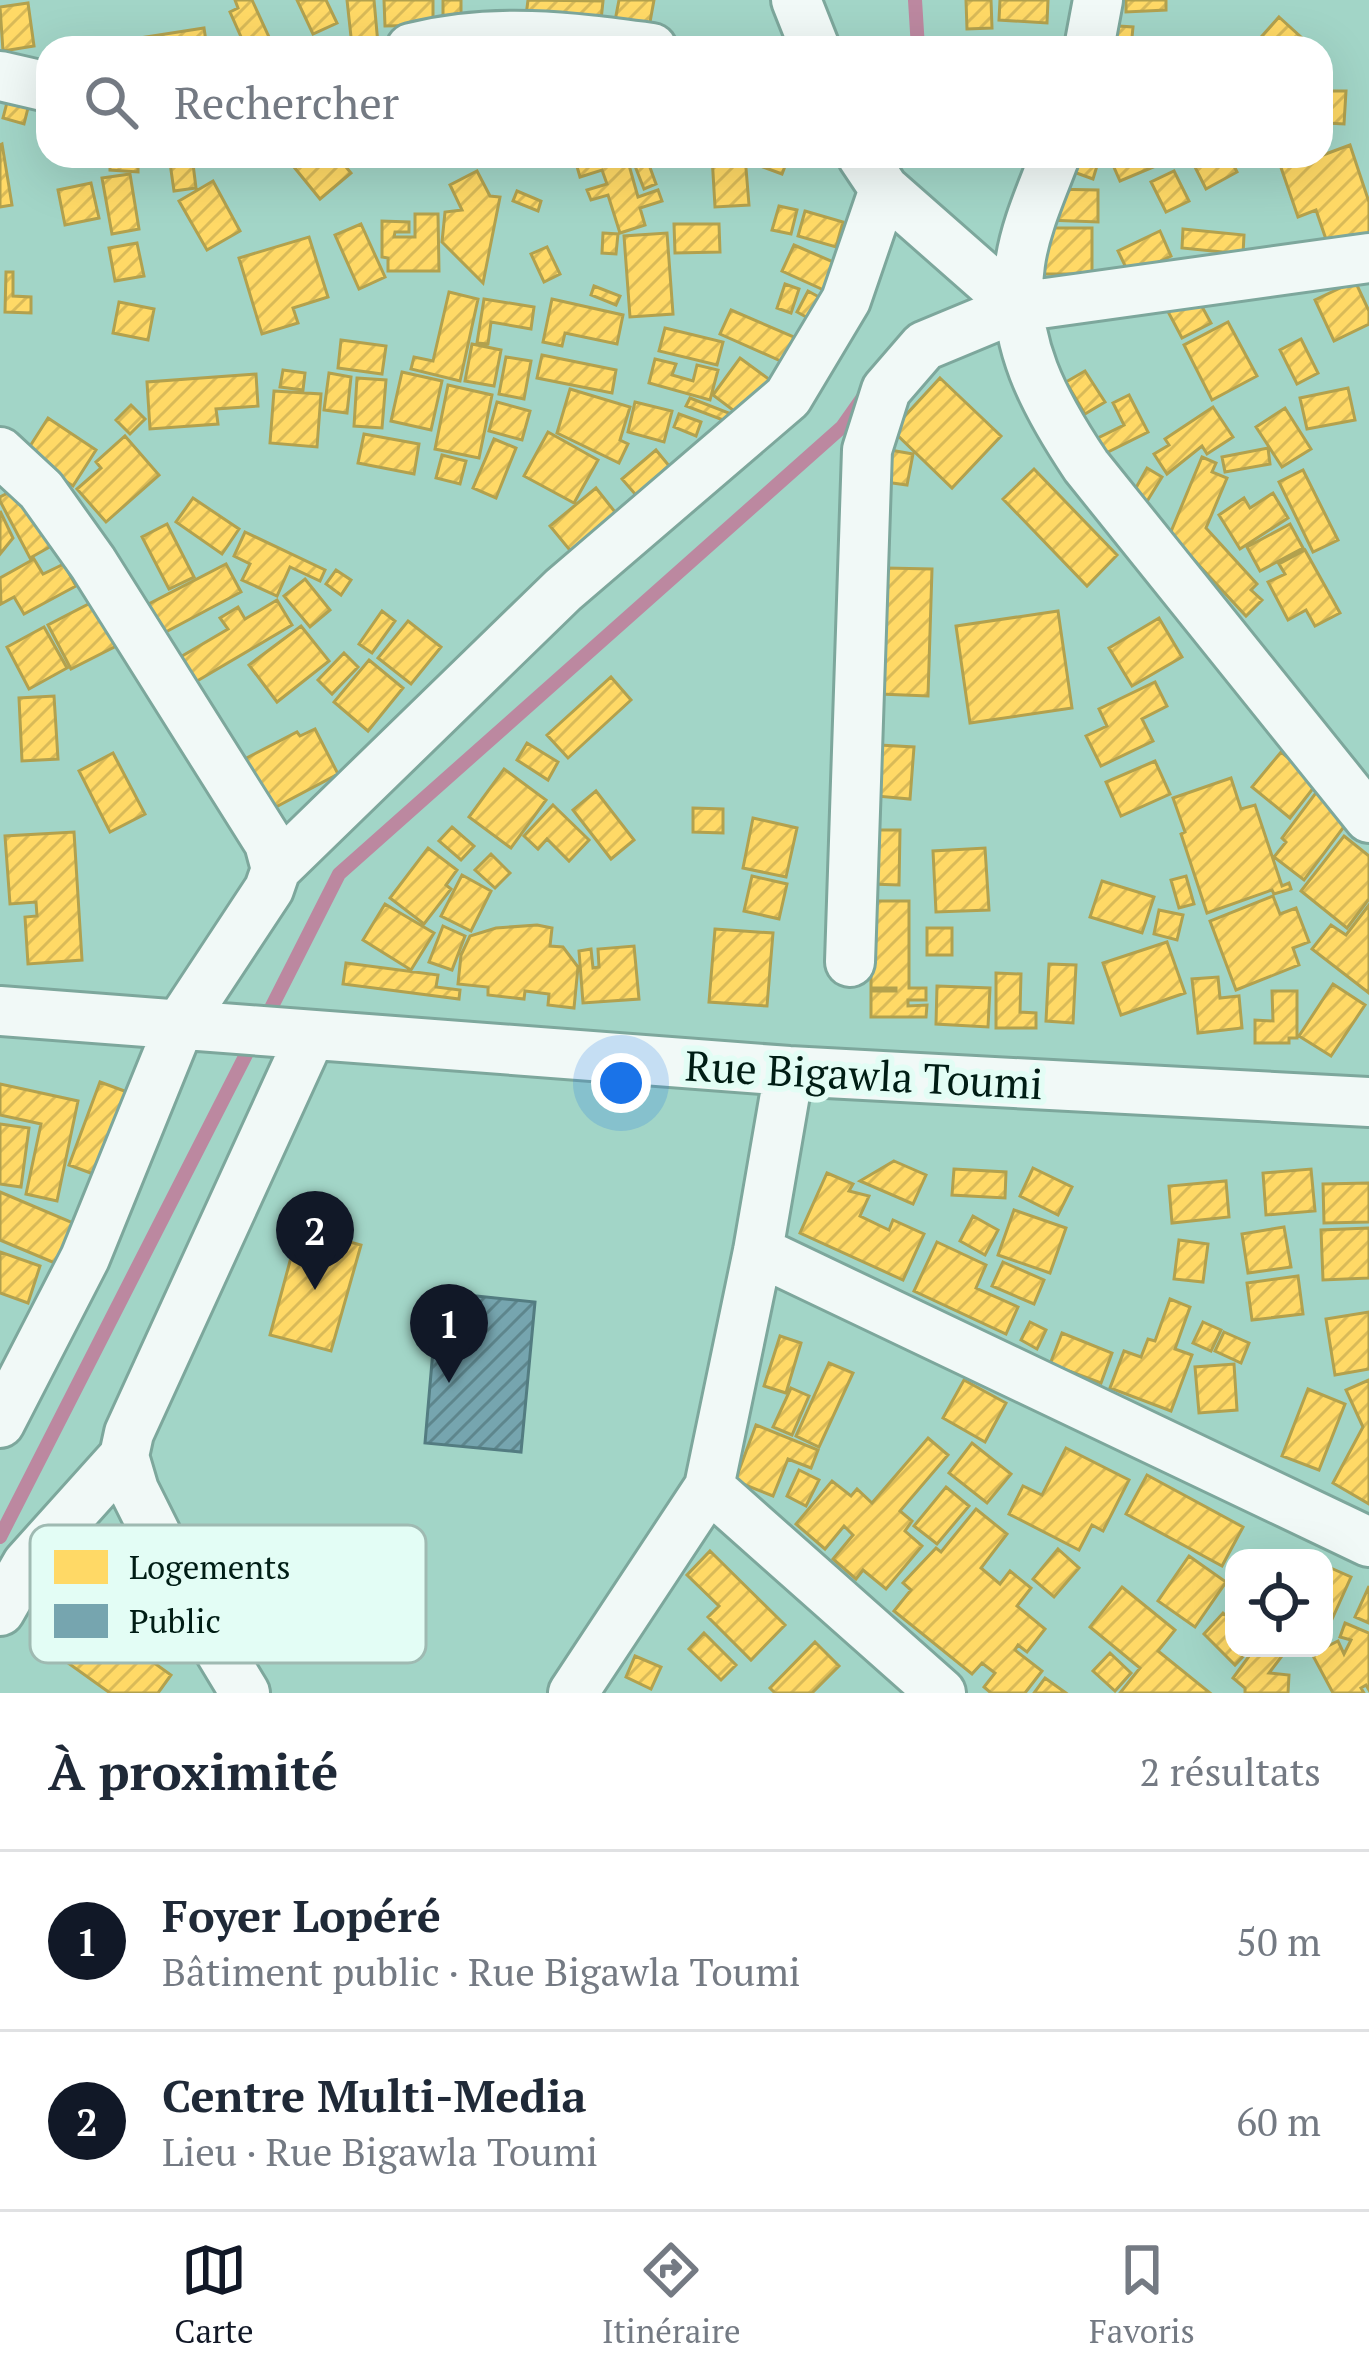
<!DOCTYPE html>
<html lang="fr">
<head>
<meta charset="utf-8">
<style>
  :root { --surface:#fff; --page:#f2f2f3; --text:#1f2937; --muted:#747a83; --line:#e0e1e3; --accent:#111827 }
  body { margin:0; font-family:"PT Serif",serif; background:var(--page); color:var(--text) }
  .controls { position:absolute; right:36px; bottom:36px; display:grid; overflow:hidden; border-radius:24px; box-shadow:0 12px 48px #0002 }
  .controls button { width:108px; height:108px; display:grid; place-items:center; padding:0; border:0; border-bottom:3px solid var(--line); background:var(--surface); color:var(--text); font:60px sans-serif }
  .you { position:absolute; left:621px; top:1083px; width:42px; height:42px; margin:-30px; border:9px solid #fff; border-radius:50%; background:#1a73e8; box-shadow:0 0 0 18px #1a73e833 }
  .badge { display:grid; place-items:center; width:78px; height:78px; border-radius:50%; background:var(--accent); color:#fff; font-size:39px; font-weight:700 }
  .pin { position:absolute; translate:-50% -99px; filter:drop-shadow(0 3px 6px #0008) }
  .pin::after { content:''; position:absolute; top:63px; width:42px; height:36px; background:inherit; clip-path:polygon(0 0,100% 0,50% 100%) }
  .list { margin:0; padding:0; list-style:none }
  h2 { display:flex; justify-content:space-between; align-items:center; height:156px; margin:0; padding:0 48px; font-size:51px }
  h2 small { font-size:39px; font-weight:400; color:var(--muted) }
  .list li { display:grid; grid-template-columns:78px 1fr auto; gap:36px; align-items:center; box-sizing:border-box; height:180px; padding:0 48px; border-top:3px solid var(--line) }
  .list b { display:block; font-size:45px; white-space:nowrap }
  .list p { margin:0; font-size:39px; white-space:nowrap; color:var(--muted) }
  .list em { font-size:39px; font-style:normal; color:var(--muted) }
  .icon { flex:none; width:66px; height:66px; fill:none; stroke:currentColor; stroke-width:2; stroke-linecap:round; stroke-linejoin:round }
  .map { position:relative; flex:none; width:1369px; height:1693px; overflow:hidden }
  .search { position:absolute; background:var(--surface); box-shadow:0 12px 48px #0002; left:36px; right:36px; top:36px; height:132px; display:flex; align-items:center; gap:30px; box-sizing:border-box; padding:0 42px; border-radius:36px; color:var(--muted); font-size:45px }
  .sheet { height:516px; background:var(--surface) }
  nav { display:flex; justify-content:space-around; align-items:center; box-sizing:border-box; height:168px; border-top:3px solid var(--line); background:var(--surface); font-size:33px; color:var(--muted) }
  nav a { display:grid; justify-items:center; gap:6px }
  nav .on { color:var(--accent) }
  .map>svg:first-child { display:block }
</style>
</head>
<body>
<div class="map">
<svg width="1369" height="1693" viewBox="0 0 1369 1693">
  <defs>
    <pattern id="homes-hatch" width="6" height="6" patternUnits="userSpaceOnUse" patternTransform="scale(3)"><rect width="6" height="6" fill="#ffd966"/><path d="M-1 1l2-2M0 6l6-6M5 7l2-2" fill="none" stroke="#d9ba58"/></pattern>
    <pattern id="public-hatch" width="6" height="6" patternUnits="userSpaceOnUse" patternTransform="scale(3)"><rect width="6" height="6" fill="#76a5af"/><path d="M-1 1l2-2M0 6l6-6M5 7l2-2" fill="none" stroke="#5e868d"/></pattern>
  </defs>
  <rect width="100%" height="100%" fill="#a2d5c7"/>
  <path fill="url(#homes-hatch)" stroke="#b2a14e" stroke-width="3" d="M235,0H252L274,48H246L230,12L238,8Z
    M297,0H326L337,23L313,34Z
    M347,0H374L378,44L352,46Z
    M384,0H433V25L385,26Z
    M443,0H461V19H443Z
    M528,0L603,1L600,30L525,24Z
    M619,0H654L648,33L614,26Z
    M966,0H991L992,28L967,29Z
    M1000,0H1048L1047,23L999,20Z
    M1126,0H1166V10L1126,12Z
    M28,3L34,46L3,51L0,7Z
    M1279,17L1313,48H1259L1255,44Z
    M1102,25L1133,27L1131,48H1100Z
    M204,28L207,48H134L133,39Z
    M11,87L32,92L24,124L3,118Z
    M1328,91H1346L1344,124L1327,123Z
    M2,144L12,205L0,207V145Z
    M1350,145L1369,202V238L1330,251L1316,210L1298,217L1277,156H1321V150L1323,155Z
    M110,156H138V172L110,170Z
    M169,156H192L196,188L174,191Z
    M285,156H337L351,173L320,199Z
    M574,156L627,158L638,197L658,190L662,201L640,208L645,225L620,233L608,195L591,200L587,190L607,184L602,170L580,177Z
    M712,156H745L749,205L715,207Z
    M758,156H789L782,174L755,164Z
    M1076,156H1100L1093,179L1071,171Z
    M1109,156H1160L1163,163L1120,181Z
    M1196,156H1229L1237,172L1206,189L1191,159Z
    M648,162L656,184L644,189L635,166Z
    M477,171L490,196L500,197L483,283L442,242L445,212L462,210L450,185Z
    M1174,171L1189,201L1166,212L1151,182Z
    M130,174L139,229L112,234L102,178Z
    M213,181L240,231L207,250L179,201Z
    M91,183L99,218L65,225L58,190Z
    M1048,189L1098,190V222L1047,220Z
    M517,191L541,201L538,211L513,201Z
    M779,206L797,210L791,234L772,230Z
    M805,211L843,222L836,247L798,236Z
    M415,214H438L439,271H388V258L382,257V221L409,222V232H395L394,237H415Z
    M361,224L385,277L359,289L335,235Z
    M674,224H719L720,252L675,253Z
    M1036,228H1092V274H1035Z
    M1183,229L1244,235L1243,254L1182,248Z
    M1160,231L1171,256L1130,276L1118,251Z
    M603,233L618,234L616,254L602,253Z
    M667,233L673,314L630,317L624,236Z
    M309,237L328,297L293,308L298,323L262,334L239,258Z
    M137,243L144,276L115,281L109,248Z
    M794,245L838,264L826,291L782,271Z
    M547,247L560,274L544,282L531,254Z
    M6,272H13V296L31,297V313L5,312Z
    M1355,281L1369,311V324L1334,341L1315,300Z
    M785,284L799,289L791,313L777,308Z
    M594,286L620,296L616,305L591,295Z
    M808,291L830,303L819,324L797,312Z
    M449,292L478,299L460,381L411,369L414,357L433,361Z
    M1194,292L1211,323L1182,338L1165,306Z
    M484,299L534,307L531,329L491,322L488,344L477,343Z
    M552,299L623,315L617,344L565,333L562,346L543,342Z
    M119,302L154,309L148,340L113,333Z
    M731,310L794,337L783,362L720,334Z
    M1228,322L1257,376L1212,400L1184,345Z
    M665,328L723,342L717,365L659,351Z
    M1301,339L1318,373L1297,384L1280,350Z
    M341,340L386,346L382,374L338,368Z
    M472,344L501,350L494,386L465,381Z
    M542,355L616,370L612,393L537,378Z
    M506,357L531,361L524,399L499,394Z
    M740,358L770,380L742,417L713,395Z
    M655,359L676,364L672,375L693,381L697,365L718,370L710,400L649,383Z
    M283,370L305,373L303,390L280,387Z
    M1085,371L1105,402L1085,414L1066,382Z
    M402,372L442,381L431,430L391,421Z
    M329,373L351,377L347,413L324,410Z
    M256,374L258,406L216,409L218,424L150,429L147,382Z
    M357,378L386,380L382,428L354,426Z
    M940,378L1001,436L952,488L892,430Z
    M448,385L492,395L479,458L435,449Z
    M1348,388L1355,420L1307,429L1300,398Z
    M570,389L630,407L620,440L628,444L619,463L557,433Z
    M274,391L321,394L317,447L270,443Z
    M1129,395L1148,432L1106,453L1098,438L1124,425L1113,403Z
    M690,398L734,415L731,423L686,406Z
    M497,402L530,411L522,440L489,431Z
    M635,402L672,411L664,442L628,432Z
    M131,405L145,419L130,434L116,420Z
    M1213,407L1233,437L1207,454L1202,446L1167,474L1154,454L1169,445L1165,439Z
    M1285,408L1311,449L1282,467L1256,427Z
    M679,414L701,422L696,436L674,427Z
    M48,418L96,450L73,486L25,454Z
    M548,432L598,460L574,503L524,476Z
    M364,434L419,444L414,474L358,463Z
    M125,436L159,475L106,522L77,489L101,468L96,462Z
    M494,439L516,448L496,498L473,488Z
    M1268,448L1270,464L1225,472L1222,457Z
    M656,450L675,473L642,502L622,479Z
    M890,450L913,454L907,485L885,482Z
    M442,455L466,461L460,484L436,478Z
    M1202,457L1216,463L1212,472L1227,478L1206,528L1257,584L1251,590L1262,600L1246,616L1170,534Z
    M1147,468L1162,477L1146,503L1132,495Z
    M1034,469L1117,555L1087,586L1003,499Z
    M1303,470L1338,540L1313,552L1279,482Z
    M24,485L55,544L30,558L0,501V497Z
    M596,488L619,517L573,554L550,526Z
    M1273,493L1288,518L1240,549L1219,515L1244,498L1250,508Z
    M193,498L239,529L222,554L176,522Z
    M0,511L13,538L0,554Z
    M167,524L194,577L169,589L142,537Z
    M1290,524L1303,548L1260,571L1247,547Z
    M245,532L325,570L320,581L290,567L277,596L242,580L250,564L234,556Z
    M1305,550L1340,613L1315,626L1306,610L1288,620L1268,582L1285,574L1279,564Z
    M34,559L43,574L64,564L76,586L24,614L14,597L1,604L0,578Z
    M226,564L241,592L160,635L145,606Z
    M885,568L932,569L928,696L880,694Z
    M336,570L351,580L341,595L326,584Z
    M305,579L330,610L310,627L284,596Z
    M104,596L126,641L71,669L48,625Z
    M277,600L292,625L192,684L177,659L228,629L220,618L238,607L245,619Z
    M382,611L395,621L372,653L359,644Z
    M1058,611L1072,708L970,723L956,626Z
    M1159,618L1182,657L1132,686L1109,648Z
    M408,621L441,647L411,684L378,658Z
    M301,626L329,661L277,702L249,665Z
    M44,627L67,668L29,689L7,647Z
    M344,653L358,667L332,694L318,680Z
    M369,660L403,688L368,731L334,702Z
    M611,677L631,700L568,758L547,735Z
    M1155,682L1167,706L1142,719L1153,741L1101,766L1086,736L1107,726L1099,709Z
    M54,696L58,759L22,761L19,698Z
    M315,729L338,774L257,817L231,766L297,732L300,736Z
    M527,743L558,762L548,780L517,760Z
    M879,745L914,747L910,799L876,796Z
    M1281,752L1318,782L1290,818L1252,787Z
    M113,753L145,814L110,832L79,771Z
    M1155,761L1170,794L1121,816L1106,782Z
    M504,769L546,800L511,848L469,817Z
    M1231,778L1241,809L1255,805L1282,886L1289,883L1291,889L1274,894L1272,890L1207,913L1181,834L1185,832L1173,798Z
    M1318,790L1352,816L1304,880L1274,857L1286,842L1282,838Z
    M596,791L634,840L611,859L573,810Z
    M553,805L589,840L569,861L547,839L538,849L524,836Z
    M693,808L723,809V833L693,832Z
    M753,818L797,828L786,877L743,868Z
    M452,827L474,846L461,860L439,841Z
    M872,830H900L899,885L871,884Z
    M74,832L82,960L28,964L25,917L37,916L36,902L10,904L5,836Z
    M1344,836L1369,856V899L1347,928L1301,891Z
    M428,848L457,870L446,885L451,889L424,924L390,898Z
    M985,848L989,910L936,912L933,851Z
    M491,854L510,873L495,888L475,870Z
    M462,875L491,891L471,931L441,916Z
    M752,876L787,884L779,919L744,911Z
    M1186,876L1194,904L1179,908L1171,880Z
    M1102,881L1154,897L1142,933L1090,917Z
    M1273,896L1280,914L1296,908L1309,942L1293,948L1299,965L1236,990L1210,921Z
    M871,901H909V988H926V1000H908V1006L927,1005L926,1017H871V991H896V988H871Z
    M385,904L434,933L411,970L363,940Z
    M1369,905V993L1312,949L1331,925L1346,935Z
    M1159,910L1183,915L1177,940L1154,934Z
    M537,925L552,928L550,946L563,947L578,967L574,1008L548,1005L549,994L525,991L524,999L488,995V987L458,984L461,955L470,936L496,928Z
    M443,926L465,936L452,970L429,962Z
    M927,928H952V955H927Z
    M715,929L773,933L767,1006L709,1002Z
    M1167,942L1185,993L1121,1015L1103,963Z
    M634,946L639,999L583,1003L579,951L591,949L593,968L599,967L598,949Z
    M346,963L438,975L436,987L460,990L459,999L343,984Z
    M1049,964L1076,965L1073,1023L1046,1021Z
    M996,973L1021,974L1020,1012L1036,1013V1028H996Z
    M1218,977L1220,998L1239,996L1242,1028L1198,1033L1192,979Z
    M1333,984L1365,1005L1331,1056L1299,1036Z
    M937,986L990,988L988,1027L936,1024Z
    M1272,991H1297V1038H1289V1043H1255V1020L1273,1021Z
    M100,1082L138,1096L107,1179L69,1165Z
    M0,1084L78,1101L57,1201L26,1194L41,1124L0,1115Z
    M0,1124L29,1128L21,1187L0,1184Z
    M894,1161L926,1175L913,1204L860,1181Z
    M1033,1168L1072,1187L1058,1215L1020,1196Z
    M954,1169L1006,1172L1005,1198L952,1195Z
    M1311,1169L1315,1211L1266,1215L1263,1173Z
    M827,1173L853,1184L849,1191L869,1196L860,1216L889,1230L893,1220L924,1234L903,1280L800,1233Z
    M1226,1181L1229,1217L1172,1223L1169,1186Z
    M1369,1183V1222L1324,1223L1323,1184Z
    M0,1192L78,1225L62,1266L0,1240Z
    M1014,1210L1066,1228L1050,1273L998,1255Z
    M973,1216L998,1230L985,1255L960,1241Z
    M1284,1227L1291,1267L1248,1273L1242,1234Z
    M299,1228L361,1245L331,1351L270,1335Z
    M1369,1228V1278L1323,1280L1321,1230Z
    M1179,1240L1208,1244L1203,1282L1174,1279Z
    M937,1242L986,1265L976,1288L1018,1307L1006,1334L914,1291Z
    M0,1252L40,1266L28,1303L0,1293Z
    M1003,1262L1044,1280L1034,1304L992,1286Z
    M1298,1276L1303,1314L1252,1320L1247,1283Z
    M1170,1299L1190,1307L1175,1349L1192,1355L1171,1411L1110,1388L1124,1351L1141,1357L1148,1339L1155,1341Z
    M1369,1312V1369L1335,1375L1326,1319Z
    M1030,1322L1046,1330L1037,1349L1021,1340Z
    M1203,1322L1221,1330L1211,1351L1193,1343Z
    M1224,1332L1249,1343L1241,1363L1215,1351Z
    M1062,1333L1112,1353L1101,1383L1050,1364Z
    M780,1336L801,1343L786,1393L764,1386Z
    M829,1363L853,1373L819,1447L796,1436Z
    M1234,1364L1237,1410L1199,1413L1195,1367Z
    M964,1380L1006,1403L985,1442L943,1418Z
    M1369,1380V1504L1333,1483L1363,1427L1346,1390Z
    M791,1388L809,1396L792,1435L773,1427Z
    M1308,1389L1345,1404L1319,1470L1282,1456Z
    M756,1425L818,1450L811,1468L788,1459L773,1496L735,1481Z
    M928,1438L948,1455L900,1511L912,1521L905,1531L922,1546L886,1589L863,1570L856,1579L833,1559L853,1535L844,1526L825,1549L796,1524L832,1481L851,1496L857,1489L872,1503Z
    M972,1443L1011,1474L987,1503L949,1473Z
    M1066,1448L1129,1480L1103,1531L1092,1525L1079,1550L1009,1514L1023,1486L1042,1495Z
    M799,1470L819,1480L806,1506L787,1496Z
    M1147,1475L1243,1527L1222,1566L1126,1514Z
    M946,1487L969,1506L937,1544L914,1526Z
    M976,1509L1007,1534L981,1568L1000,1584L1010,1571L1031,1588L1017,1606L1045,1629L1027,1652L1018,1645L1015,1650L1042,1671L1025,1693H991L984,1687L995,1673L982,1663L972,1674L894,1611L911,1590L903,1583L936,1548L941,1552Z
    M1058,1549L1079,1568L1054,1597L1033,1579Z
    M710,1551L785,1625L751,1660L708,1617L719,1606L687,1575Z
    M1189,1556L1226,1582L1195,1627L1158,1601Z
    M1324,1565L1351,1577L1324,1637Z
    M1369,1586V1623L1355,1617Z
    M1122,1587L1175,1630L1158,1651L1210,1693H1120L1140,1668L1090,1627Z
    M1223,1613L1234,1623V1648H1251L1235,1665L1204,1634Z
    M90,1617L171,1675L158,1693H110L61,1658Z
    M1345,1623L1369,1633V1690L1366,1685L1361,1688L1364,1693H1333L1312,1654L1338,1641L1344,1654L1351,1640L1340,1637Z
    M704,1633L736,1665L721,1680L689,1649Z
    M815,1642L839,1666L812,1693H775L770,1688Z
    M1255,1648H1288L1269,1673L1289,1675L1288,1693H1245V1688L1233,1678Z
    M1110,1653L1131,1673L1115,1691L1093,1671Z
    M635,1656L661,1667L651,1689L626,1677Z
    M1045,1678L1066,1693H1034Z"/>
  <path fill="url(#public-hatch)" stroke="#537c81" stroke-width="3" d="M438,1292L535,1302L521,1452L425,1443Z"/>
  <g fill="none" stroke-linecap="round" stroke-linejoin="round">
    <path stroke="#bc88a0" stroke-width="14" d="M915,0L918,48
      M265,1020L339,874L842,427L866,393
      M0,1537L254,1039"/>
    <g stroke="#7da79c" stroke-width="54">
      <path id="minor" d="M796,0L815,48
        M411,48C493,27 569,37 652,48
        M1089,48L1098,0
        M0,76L48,87
        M862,156L884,189L1018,307
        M1055,156C1042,191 1025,227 1020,264C1009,340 1045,405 1086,466L1369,818
        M0,452L41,490L93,563L269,843L276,869L269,889L180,1024L85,1258L0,1423
        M276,869L563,590L788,397L846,300L884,189
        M850,962L867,450L886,390L924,346L1018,307L1369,258
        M0,1011L789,1071L1369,1102
        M758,1251L1369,1542
        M709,1487L941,1693
        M0,1611L27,1564L124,1456
        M245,1693L190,1602L134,1490L124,1456L129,1433L310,1037
        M573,1693L709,1487L758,1251L789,1071"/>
    </g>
    <use href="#minor" stroke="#f1f9f7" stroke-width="48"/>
  </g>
  <g text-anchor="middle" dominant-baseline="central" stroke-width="12" stroke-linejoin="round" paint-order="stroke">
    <g font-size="42" fill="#001d15" stroke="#e3fdf5">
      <text transform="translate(864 1074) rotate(3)">Rue Bigawla Toumi</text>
    </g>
  </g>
  <rect x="30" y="1525" width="396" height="138" rx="18" fill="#e3fdf5" stroke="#9fbab2" stroke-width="3"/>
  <rect x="54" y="1550" width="54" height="34" fill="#ffd966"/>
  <rect x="54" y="1604" width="54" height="34" fill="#76a5af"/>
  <g font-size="33" fill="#001d15">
    <text x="129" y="1579">Logements</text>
    <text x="129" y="1633">Public</text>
  </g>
</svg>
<div class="controls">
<button><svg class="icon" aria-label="locate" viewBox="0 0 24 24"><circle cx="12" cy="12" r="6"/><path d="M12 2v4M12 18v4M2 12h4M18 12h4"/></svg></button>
</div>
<div class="you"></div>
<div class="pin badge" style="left:449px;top:1383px">1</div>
<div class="pin badge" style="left:315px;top:1290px">2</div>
<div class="search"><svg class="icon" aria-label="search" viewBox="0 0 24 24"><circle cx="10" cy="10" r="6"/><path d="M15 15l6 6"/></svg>Rechercher</div>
</div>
<section class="sheet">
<h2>À proximité<small>2 résultats</small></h2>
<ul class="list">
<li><span class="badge">1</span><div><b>Foyer Lopéré</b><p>Bâtiment public · Rue Bigawla Toumi</p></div><em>50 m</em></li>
<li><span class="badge">2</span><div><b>Centre Multi-Media</b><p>Lieu · Rue Bigawla Toumi</p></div><em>60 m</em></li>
</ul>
</section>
<nav>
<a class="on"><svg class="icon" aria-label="map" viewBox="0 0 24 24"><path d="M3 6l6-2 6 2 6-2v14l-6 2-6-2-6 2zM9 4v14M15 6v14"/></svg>Carte</a>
<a><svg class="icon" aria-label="directions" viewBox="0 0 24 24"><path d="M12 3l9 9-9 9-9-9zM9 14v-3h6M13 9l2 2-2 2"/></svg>Itinéraire</a>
<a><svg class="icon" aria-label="saved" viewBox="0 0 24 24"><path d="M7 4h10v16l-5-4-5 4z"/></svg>Favoris</a>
</nav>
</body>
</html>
